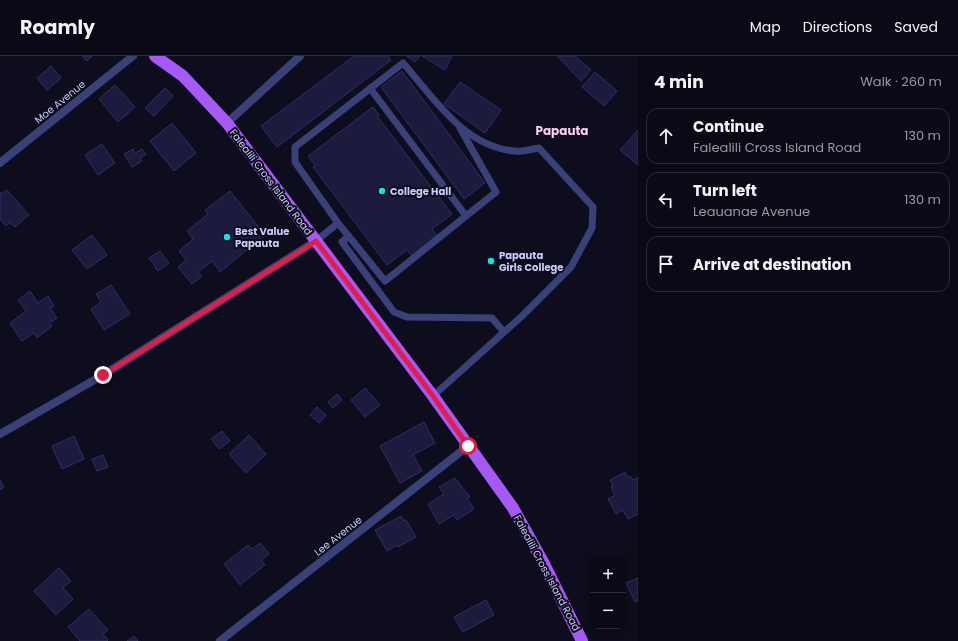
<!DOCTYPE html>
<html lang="en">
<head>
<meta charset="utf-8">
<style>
  :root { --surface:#0a0a16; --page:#181823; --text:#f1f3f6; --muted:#999aa1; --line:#2a2b35 }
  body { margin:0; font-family:Poppins,sans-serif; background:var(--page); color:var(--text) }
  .controls { position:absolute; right:12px; bottom:12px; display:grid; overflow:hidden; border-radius:8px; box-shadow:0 2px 10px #0003 }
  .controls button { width:36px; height:36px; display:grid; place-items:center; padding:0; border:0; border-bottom:1px solid var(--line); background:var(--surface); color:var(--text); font:20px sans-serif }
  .stop { position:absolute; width:12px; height:12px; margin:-9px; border:3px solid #e11d48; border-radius:50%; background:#fff }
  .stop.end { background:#e11d48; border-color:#fff; box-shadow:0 1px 4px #0008 }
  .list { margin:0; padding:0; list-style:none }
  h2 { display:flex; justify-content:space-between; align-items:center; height:52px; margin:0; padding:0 16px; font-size:17px }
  h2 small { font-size:13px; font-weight:400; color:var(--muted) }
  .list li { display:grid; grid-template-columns:26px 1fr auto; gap:12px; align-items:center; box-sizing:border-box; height:56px; margin:0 8px 8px; padding:0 8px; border:1px solid var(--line); border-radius:12px }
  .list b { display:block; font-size:15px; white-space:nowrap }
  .list p { margin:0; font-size:13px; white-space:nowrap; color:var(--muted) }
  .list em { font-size:13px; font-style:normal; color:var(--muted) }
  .icon { flex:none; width:22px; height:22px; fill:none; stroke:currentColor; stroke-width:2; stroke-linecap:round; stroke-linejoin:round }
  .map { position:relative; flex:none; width:638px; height:585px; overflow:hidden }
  header { display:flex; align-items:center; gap:24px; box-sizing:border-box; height:56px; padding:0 20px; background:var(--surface); border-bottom:1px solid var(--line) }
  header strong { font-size:19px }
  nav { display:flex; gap:22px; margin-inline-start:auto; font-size:14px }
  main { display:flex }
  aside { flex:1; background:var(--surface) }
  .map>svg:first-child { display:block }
</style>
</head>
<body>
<header>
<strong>Roamly</strong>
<nav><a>Map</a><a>Directions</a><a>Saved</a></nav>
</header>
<main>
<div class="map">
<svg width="638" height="585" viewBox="0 0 638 585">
  <rect width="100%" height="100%" fill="#0d0d1d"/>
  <path fill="#1c1a3d" stroke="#312d67" d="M82,0H92L87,5Z
    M354,0H388L391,4L277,91L261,70Z
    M406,0H420L415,6Z
    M422,0H452L445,14Z
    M557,0H575L591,14L581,25Z
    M51,10L61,22L47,34L37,22Z
    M402,15L485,127L464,143L381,31Z
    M595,16L617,35L604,50L582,31Z
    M460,26L501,54L485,77L444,48Z
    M115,29L135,51L118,66L99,43Z
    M165,32L173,40L154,60L145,52Z
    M373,51L379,59L377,60L452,158L432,173L440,184L415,204L407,194L387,209L313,111L315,109L308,100Z
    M172,67L196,97L174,115L150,85Z
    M638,74V109L620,94Z
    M102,88L115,107L98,119L85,99Z
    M133,93L135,97L142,93L146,98L140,102L142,105L132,111L124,98Z
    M7,134L29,159L15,171L10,166L6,170L0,163V136L1,138Z
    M230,135L265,179L220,216L212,205L198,216L202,220L192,228L178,211L186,204L179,195L193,183L187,175L208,158L205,154Z
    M92,179L107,199L87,213L72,194Z
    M160,195L169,207L158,215L149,202Z
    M111,229L130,258L104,274L91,253L101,246L96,238Z
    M30,235L38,247L48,240L54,250L50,252L57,262L49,267L52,270L37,282L34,277L22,285L10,267L26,255L18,244Z
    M365,332L380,349L365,361L351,344Z
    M337,338L342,344L333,352L328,346Z
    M317,351L326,359L319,367L310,359Z
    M424,366L435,387L413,399L422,415L400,427L380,390Z
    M222,375L230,385L219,393L211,383Z
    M249,379L266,398L246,417L229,398Z
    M74,380L84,403L62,413L52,390Z
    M103,399L108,411L97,415L92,403Z
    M625,416L628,422L630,420L633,424L638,421V458L628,463L623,454L616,458L608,443L615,439L611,431L613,430L610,424Z
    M455,422L470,441L467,442L474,453L457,464L454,459L439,468L428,448L444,438L439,431Z
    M0,424L4,431L0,434Z
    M401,460L404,465L406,464L416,481L398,491L397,489L387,495L375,474Z
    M260,487L269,498L261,504L265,509L240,529L224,508L248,489L252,493Z
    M59,512L71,525L63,532L73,543L56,559L34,535Z
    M638,522V545L635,546L626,527Z
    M486,544L494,559L463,576L454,561Z
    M89,553L108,574L103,578L108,584L107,585H80L68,571Z
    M134,580L138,585H127Z"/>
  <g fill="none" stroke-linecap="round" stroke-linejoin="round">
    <path stroke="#3a4179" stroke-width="7" d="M370,32L466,160
      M338,167L385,225L496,136L460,72
      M349,180L342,186L394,256L407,261L492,262L504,276
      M316,185L338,167L295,106V91L403,7C434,42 464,91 515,95C523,96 532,93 539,92L593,151L592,172L571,211L522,260L433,340"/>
    <path stroke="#3a4179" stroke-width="8" d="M227,67L300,0
      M0,107L133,0
      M0,378L103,319L316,185
      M220,585L468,390"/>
    <path stroke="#a659f5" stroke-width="12" d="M155,0L183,20L227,67L433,340L513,452L544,508L582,585"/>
  </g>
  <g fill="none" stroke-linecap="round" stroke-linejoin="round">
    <path stroke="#e11d48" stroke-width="5" d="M103,319L316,185L433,340L468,390"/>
  </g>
  <g fill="#0de6de" stroke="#0d0d1d" stroke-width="1.5">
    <circle cx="382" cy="135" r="4"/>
    <circle cx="227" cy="181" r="4"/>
    <circle cx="491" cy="205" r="4"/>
  </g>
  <g text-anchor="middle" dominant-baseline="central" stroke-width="4" stroke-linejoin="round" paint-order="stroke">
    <g font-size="10" fill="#cccdfc" stroke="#0d0d1d">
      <text transform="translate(60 46) rotate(-39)">Moe Avenue</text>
      <text transform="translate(271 126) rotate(53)">Falealili Cross Island Road</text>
      <text transform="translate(338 480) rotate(-38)">Lee Avenue</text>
      <text transform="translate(547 517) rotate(62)">Falealili Cross Island Road</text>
    </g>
    <g font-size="10" font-weight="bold" fill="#cccdfc" stroke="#0d0d1d" text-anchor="start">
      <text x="390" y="135">College Hall</text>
      <text x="235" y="175">Best Value<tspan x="235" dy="12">Papauta</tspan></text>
      <text x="499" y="199">Papauta<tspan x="499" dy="12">Girls College</tspan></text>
    </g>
    <g font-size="12" font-weight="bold" fill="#fccdf2" stroke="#0d0d1d">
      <text x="562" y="74">Papauta</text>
    </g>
  </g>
</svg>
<div class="controls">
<button>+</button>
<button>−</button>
</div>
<div class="stop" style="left:468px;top:390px"></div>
<div class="stop end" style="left:103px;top:319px"></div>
</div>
<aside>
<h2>4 min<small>Walk · 260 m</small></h2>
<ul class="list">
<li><svg class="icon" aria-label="ahead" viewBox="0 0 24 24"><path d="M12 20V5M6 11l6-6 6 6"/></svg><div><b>Continue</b><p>Falealili Cross Island Road</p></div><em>130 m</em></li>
<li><svg class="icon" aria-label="left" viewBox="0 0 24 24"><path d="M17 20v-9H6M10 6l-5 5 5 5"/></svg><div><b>Turn left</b><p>Leauanae Avenue</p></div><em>130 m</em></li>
<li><svg class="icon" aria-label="arrive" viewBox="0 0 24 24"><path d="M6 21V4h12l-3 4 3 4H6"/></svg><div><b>Arrive at destination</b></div></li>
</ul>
</aside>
</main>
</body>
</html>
